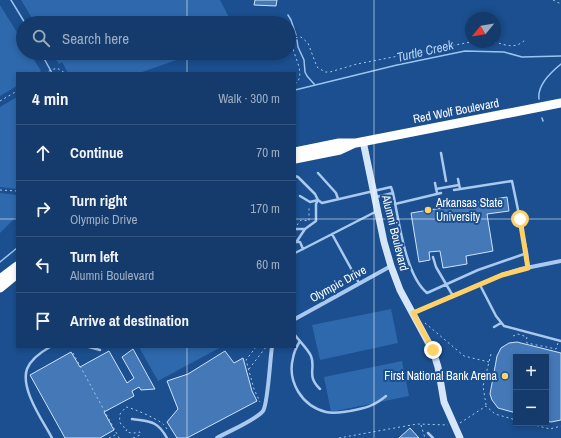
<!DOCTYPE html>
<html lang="en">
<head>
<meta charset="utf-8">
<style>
  :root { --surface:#143b6b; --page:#214673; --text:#f1f3f6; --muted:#9dadc1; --line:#33557e }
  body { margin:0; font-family:"Archivo Narrow",sans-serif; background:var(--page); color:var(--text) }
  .controls { position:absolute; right:12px; bottom:12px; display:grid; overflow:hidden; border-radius:0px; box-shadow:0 2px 6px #0003 }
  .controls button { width:36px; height:36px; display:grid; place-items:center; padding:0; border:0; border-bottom:1px solid var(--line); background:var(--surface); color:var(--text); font:20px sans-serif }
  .compass { position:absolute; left:465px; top:12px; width:36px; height:36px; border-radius:50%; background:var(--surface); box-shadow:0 2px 6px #0003; rotate:240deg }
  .stop { position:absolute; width:12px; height:12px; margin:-9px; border:3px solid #ffd166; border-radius:50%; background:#fff }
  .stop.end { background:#ffd166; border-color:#fff; box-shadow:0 1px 4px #0008 }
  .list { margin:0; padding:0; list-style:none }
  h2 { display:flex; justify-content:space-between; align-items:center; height:52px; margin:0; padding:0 16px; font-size:17px }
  h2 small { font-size:13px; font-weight:400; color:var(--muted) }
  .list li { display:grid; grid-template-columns:26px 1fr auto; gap:12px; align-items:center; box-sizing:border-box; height:56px; padding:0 16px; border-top:1px solid var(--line) }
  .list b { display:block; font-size:15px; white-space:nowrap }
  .list p { margin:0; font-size:13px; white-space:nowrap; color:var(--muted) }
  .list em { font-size:13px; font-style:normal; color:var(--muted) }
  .icon { flex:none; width:22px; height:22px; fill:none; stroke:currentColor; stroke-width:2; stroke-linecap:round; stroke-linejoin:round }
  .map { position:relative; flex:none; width:561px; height:438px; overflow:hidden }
  .search { position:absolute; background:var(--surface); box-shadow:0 2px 6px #0003; left:16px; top:16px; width:280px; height:44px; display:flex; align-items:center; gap:10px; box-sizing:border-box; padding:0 14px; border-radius:22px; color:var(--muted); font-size:15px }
  .panel { position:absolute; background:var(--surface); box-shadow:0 2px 6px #0003; left:16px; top:72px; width:280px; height:276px; border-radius:0px }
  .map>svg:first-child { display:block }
</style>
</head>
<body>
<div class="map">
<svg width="561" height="438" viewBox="0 0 561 438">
  <rect width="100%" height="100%" fill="#1b4f8f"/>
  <path fill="#2e69ad" d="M21,0H220L232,23H35Z
    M0,5L23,42V53H30L41,71L39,73H17V86L0,96Z
    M52,53H197L139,73H68L62,62L59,64Z
    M17,97V189L0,187V107Z
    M0,193L17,195V216L0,233Z
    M391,309L398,343L320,360L312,325Z
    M139,347H221L158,381Z
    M402,361L409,396L331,412L324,377Z"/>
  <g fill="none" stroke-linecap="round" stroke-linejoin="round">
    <path stroke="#9cc4f0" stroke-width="1.5" d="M11,0L25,23
      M288,15L291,20L296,35
      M297,40L298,47L304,60L305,72L307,76L315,85
      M41,53L52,73
      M295,90L397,65L465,51L504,52L522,57L561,56
      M539,99C537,85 551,72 561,64
      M542,118L543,121
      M0,262L17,248"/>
  </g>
  <path fill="#4478b7" stroke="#cfe3fa" d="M255,0H277L276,6L254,5Z
    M507,197L509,211L487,214L493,251L466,256L467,264L443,268L440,251L429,252L430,260L419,262L411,213Z
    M517,342L561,353V420L551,422L546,421V357H516V413L498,408L492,400L490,394L497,356L501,348L509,343Z
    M133,349L155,389L141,390L139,387L132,391L134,396L104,412L114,430L100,438H65L30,375L71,352L80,367L109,351L127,383L134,378L122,357Z
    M225,351L234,363L243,358L252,391L257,401L187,438H177L167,422L178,409L167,381L188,374Z
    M410,428L419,438H399Z"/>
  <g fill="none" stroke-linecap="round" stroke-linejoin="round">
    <path stroke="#a9c9ee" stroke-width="1" stroke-dasharray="2 3" stroke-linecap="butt" d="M553,0L561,4
      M494,42C507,45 515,50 526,39
      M44,73L57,68L65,73
      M295,84C312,72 277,37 301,37L308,43L317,67L325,72H330L357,64L471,42
      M0,101L17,91
      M0,190L17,191
      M297,225L301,220L309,221V206
      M425,323L464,356L489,362
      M513,336L518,334L527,337L526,341L527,343L556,349L558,343
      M256,347L246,360L254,389L260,402
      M73,353L117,434L119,438H122
      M249,369L266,347
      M486,405L483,386L491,354
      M460,423L486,406L495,414L516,420
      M527,423L550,429L561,426
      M421,425L425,438
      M109,438L117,434
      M133,438L140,435V432C135,433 130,434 126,431L127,429C120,425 119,423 120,414L126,407C133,408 160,420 164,425C166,427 167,429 168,431
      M339,438L417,424L448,425"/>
    <path stroke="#a9c9ee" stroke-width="2.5" d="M441,153L446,181
      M318,173L336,193L338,199
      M295,176L298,177L315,194L318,200L316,204V221L305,229H295
      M458,179L460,189
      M435,183L437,193
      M436,189L459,185
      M300,196L310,202L318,200L322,203L391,187L393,193
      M376,197L393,193C399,220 405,275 427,293L478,270L527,253L512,181L454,190
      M395,204L441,193
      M332,234L359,283
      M297,241L305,229
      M295,242H300L303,249L377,211
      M295,253L303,249
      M527,253L528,268
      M433,257L436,267L453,296
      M480,285L496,316L504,326L561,341
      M494,327L501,323
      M295,335C300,342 307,348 311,356C316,368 306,376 320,389
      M300,341C297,346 294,352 293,358C287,382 302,406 326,412C334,414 342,412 350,411C366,408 374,406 386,396
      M50,347C41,352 31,359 27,369C20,389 43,421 52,438
      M89,347L100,350
      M132,419C150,422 157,420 167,438
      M428,433L433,438"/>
    <path stroke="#a9c9ee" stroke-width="4" d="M413,313L502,275L521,269L561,261
      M295,319L391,266
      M217,438C227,432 256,420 263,411C268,404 270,359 272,347"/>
    <path stroke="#d6e6fa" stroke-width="7" d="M363,141L384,242L391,266L400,290L433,351L438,367L444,402L460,438"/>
    <path stroke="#fff" stroke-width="9" d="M295,152L339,143H356L561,103
      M295,159L340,150L353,144
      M0,279L17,266
      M0,288L17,274"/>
  </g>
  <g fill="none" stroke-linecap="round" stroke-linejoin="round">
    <path stroke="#ffd166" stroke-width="5" d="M433,350L413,313L502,275L528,268L520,219"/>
  </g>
  <path fill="none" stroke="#fff" stroke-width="1" stroke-opacity="0.55" d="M187,0V23M374,0V438M187,53V73M0,219H17M295,219H561M187,347V438"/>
  <g fill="#ffd166" stroke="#1b4f8f" stroke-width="1.5">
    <circle cx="428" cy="210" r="4"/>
    <circle cx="505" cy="376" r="4"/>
  </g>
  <g text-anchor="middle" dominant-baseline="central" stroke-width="4" stroke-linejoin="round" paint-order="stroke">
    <g font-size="12" fill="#fff" stroke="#1b4f8f">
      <text transform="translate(456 111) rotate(-11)">Red Wolf Boulevard</text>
      <text transform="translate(395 233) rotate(76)">Alumni Boulevard</text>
      <text transform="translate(338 284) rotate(-29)">Olympic Drive</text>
    </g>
    <g font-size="12" fill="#fff" stroke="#1b4f8f" text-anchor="start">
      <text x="436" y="203">Arkansas State<tspan x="436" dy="14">University</tspan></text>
      <text x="497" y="376" text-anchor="end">First National Bank Arena</text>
    </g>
    <g font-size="13" font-style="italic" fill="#b5d3f5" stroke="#1b4f8f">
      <text transform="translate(425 51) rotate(-13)">Turtle Creek</text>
    </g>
  </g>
</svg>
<div class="controls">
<button>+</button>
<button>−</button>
</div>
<svg class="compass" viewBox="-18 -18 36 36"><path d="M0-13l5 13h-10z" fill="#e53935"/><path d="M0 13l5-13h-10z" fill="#9dadc1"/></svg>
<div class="stop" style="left:520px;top:219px"></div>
<div class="stop end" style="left:433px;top:350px"></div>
<div class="search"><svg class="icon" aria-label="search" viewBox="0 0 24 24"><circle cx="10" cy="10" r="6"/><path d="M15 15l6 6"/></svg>Search here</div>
<section class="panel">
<h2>4 min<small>Walk · 300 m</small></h2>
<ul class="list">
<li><svg class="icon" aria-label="ahead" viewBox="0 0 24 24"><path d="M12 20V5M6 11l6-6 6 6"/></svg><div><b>Continue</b></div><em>70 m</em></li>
<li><svg class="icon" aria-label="right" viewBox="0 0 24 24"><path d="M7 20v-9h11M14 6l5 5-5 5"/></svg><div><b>Turn right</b><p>Olympic Drive</p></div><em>170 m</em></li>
<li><svg class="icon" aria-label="left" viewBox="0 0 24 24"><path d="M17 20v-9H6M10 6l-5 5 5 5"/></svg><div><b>Turn left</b><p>Alumni Boulevard</p></div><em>60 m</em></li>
<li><svg class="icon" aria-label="arrive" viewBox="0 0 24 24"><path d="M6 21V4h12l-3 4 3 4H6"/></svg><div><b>Arrive at destination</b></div></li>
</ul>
</section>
</div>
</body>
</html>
